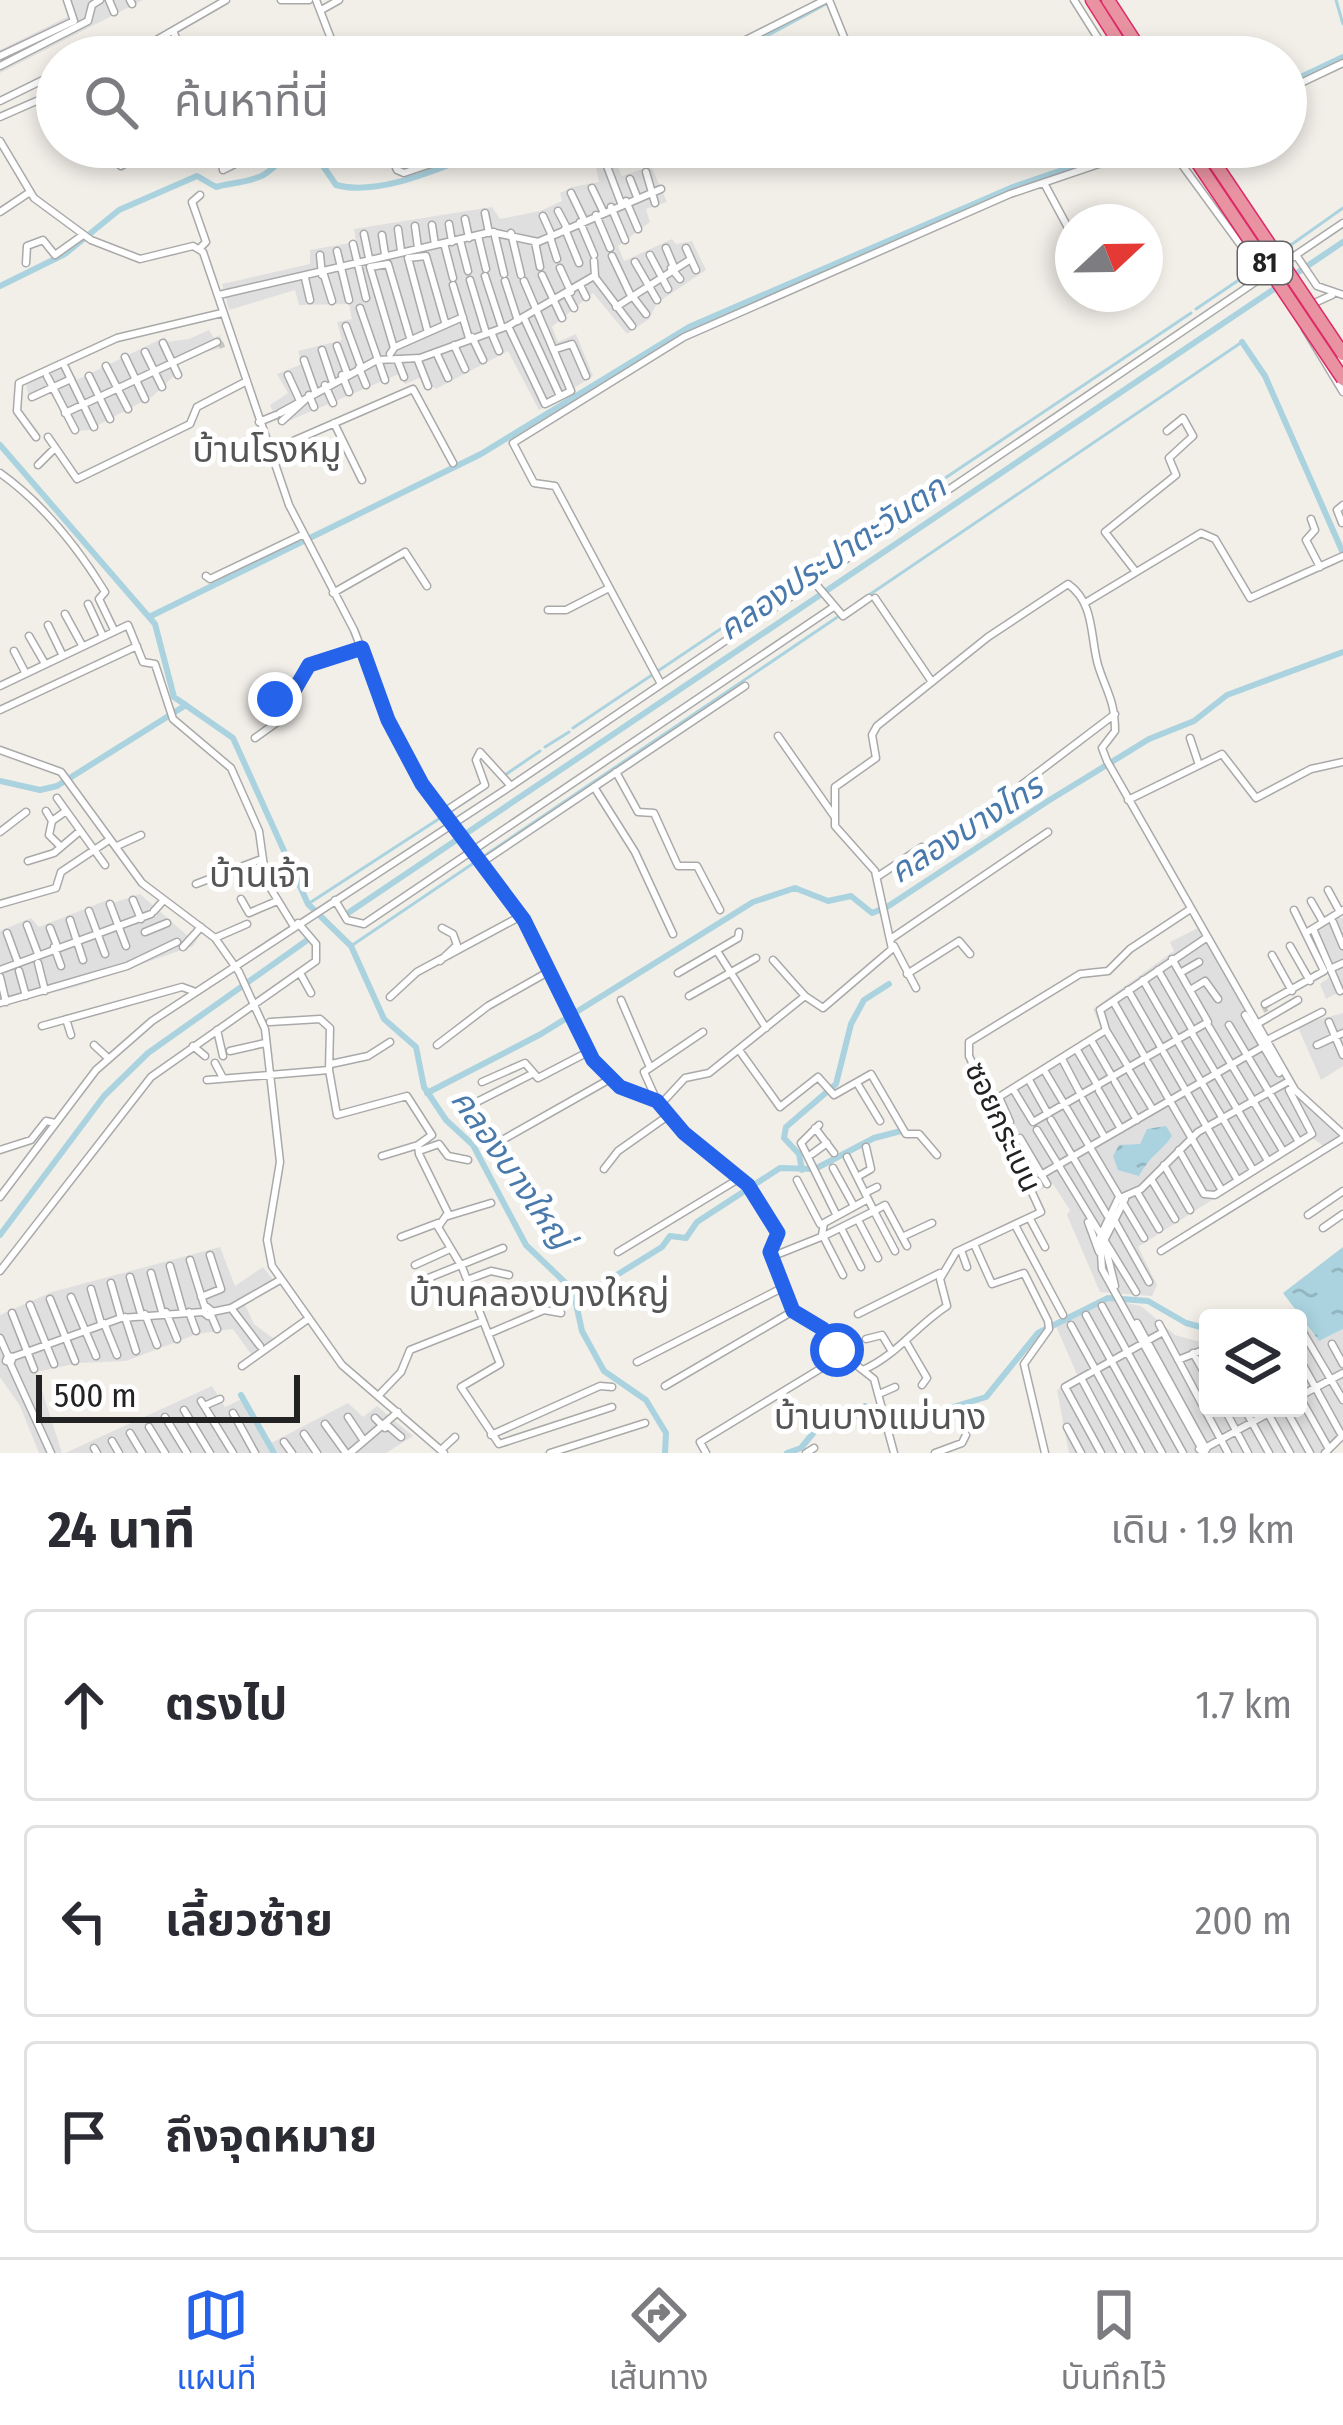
<!DOCTYPE html>
<html lang="th">
<head>
<meta charset="utf-8">
<style>
  :root { --surface:#fff; --page:#f2f2f3; --text:#2b2b33; --muted:#7c7c81; --line:#e1e1e2; --accent:#2563eb }
  body { margin:0; font-family:"Fira Sans Condensed","Noto Sans Thai",sans-serif; background:var(--page); color:var(--text) }
  .controls { position:absolute; right:36px; bottom:36px; display:grid; overflow:hidden; border-radius:12px; box-shadow:0 6px 18px #0003 }
  .controls button { width:108px; height:108px; display:grid; place-items:center; padding:0; border:0; border-bottom:3px solid var(--line); background:var(--surface); color:var(--text); font:60px sans-serif }
  .compass { position:absolute; left:1055px; top:204px; width:108px; height:108px; border-radius:50%; background:var(--surface); box-shadow:0 6px 18px #0003; rotate:68deg }
  .scale { position:absolute; left:36px; bottom:30px; width:264px; box-sizing:border-box; padding-left:12px; border:6px solid #222; border-top:0; font-size:33px; line-height:42px; white-space:nowrap; color:#222; -webkit-text-stroke:9px #fff; paint-order:stroke }
  .stop { position:absolute; width:36px; height:36px; margin:-27px; border:9px solid #2563eb; border-radius:50%; background:#fff }
  .stop.end { background:#2563eb; border-color:#fff; box-shadow:0 3px 12px #0008 }
  .list { margin:0; padding:0; list-style:none }
  h2 { display:flex; justify-content:space-between; align-items:center; height:156px; margin:0; padding:0 48px; font-size:51px }
  h2 small { font-size:39px; font-weight:400; color:var(--muted) }
  .list li { display:grid; grid-template-columns:78px 1fr auto; gap:36px; align-items:center; box-sizing:border-box; height:192px; margin:0 24px 24px; padding:0 24px; border:3px solid var(--line); border-radius:12px }
  .list b { display:block; font-size:45px; white-space:nowrap }
  .list em { font-size:39px; font-style:normal; color:var(--muted) }
  .icon { flex:none; width:66px; height:66px; fill:none; stroke:currentColor; stroke-width:2; stroke-linecap:round; stroke-linejoin:round }
  .map { position:relative; flex:none; width:1343px; height:1453px; overflow:hidden }
  .search { position:absolute; background:var(--surface); box-shadow:0 6px 18px #0003; left:36px; right:36px; top:36px; height:132px; display:flex; align-items:center; gap:30px; box-sizing:border-box; padding:0 42px; border-radius:66px; color:var(--muted); font-size:45px }
  .sheet { height:804px; background:var(--surface) }
  nav { display:flex; justify-content:space-around; align-items:center; box-sizing:border-box; height:168px; border-top:3px solid var(--line); background:var(--surface); font-size:33px; color:var(--muted) }
  nav a { display:grid; justify-items:center; gap:6px }
  nav .on { color:var(--accent) }
  .map>svg:first-child { display:block }
</style>
</head>
<body>
<div class="map">
<svg width="1343" height="1453" viewBox="0 0 1343 1453">
  <defs>
    <pattern id="water-ripples" width="26" height="14" patternUnits="userSpaceOnUse" patternTransform="scale(3)"><rect width="26" height="14" fill="#aad3df"/><path d="M2 4q2-2 4 0t4 0M15 11q2-2 4 0t4 0" fill="none" stroke="#92b5bf"/></pattern>
  </defs>
  <rect width="100%" height="100%" fill="#f2efe9"/>
  <path fill="#e0dfdf" d="M63,0H143L0,73V50L69,16Z
    M612,154L622,176L651,166L667,202L646,209L650,222L618,246L624,261L672,239L676,244L692,241L706,270L657,303L649,319L627,334L593,293L552,327L558,342L576,334L593,376L539,410L508,351L436,389L419,378L405,384L399,374L279,425L270,405L288,393L277,374L302,364L298,351L342,340L337,322L352,319L349,304L299,305L295,290L229,310L222,284L310,264V250L356,242L354,229L492,207L500,219L540,211L562,201L560,193L572,187L599,182L595,161Z
    M209,330L214,338L220,335L224,347L176,360L179,371L153,396L89,430L75,431L49,392L29,399L26,385L56,367L67,364L77,380L165,337L167,342L189,339Z
    M140,894L190,938L197,927L202,931L193,946L79,986L0,1006V931L31,918L39,927L110,899L113,903Z
    M1331,918H1343V990L1326,999L1320,984L1330,977L1309,931Z
    M1198,928L1295,1096L1341,1136L1325,1147L1311,1137L1138,1247L1157,1285L1152,1296L1100,1292L1067,1215L1070,1210L1053,1184L1036,1192L993,1096L1102,1030L1093,1009L1174,951L1170,942Z
    M1343,1013V1066L1321,1080L1297,1025Z
    M220,1247L235,1286L263,1267L276,1283L245,1305L254,1324L274,1339L266,1348L253,1357L233,1329L197,1334L126,1361L79,1363L36,1372L62,1453H39L20,1406L0,1377V1315L52,1292Z
    M1112,1300L1141,1306L1175,1335L1208,1344V1408H1298V1318H1275L1291,1308L1319,1341L1343,1329V1440L1329,1453H1069L1057,1390L1078,1377L1056,1326Z
    M212,1386L225,1407L242,1399L271,1453H65Z
    M348,1403L363,1417L377,1406L413,1436L386,1453H278L271,1443Z"/>
  <path fill="url(#water-ripples)" d="M1166,1126L1172,1136C1161,1152 1150,1155 1139,1176L1118,1170L1113,1156L1119,1145L1140,1144L1147,1129Z
    M1343,1247V1329L1319,1341L1283,1293Z"/>
  <g fill="none" stroke-linecap="round" stroke-linejoin="round">
    <path stroke="#aad3df" stroke-width="3" d="M1336,0L1343,24
      M1281,252L1343,208
      M1196,309L1258,267
      M866,597L1242,342
      M573,728L1191,313
      M545,747L569,732
      M505,775L540,751
      M308,904L474,796
      M351,946L839,616"/>
    <path stroke="#aad3df" stroke-width="6" d="M725,57L830,0
      M1286,84L1343,57
      M1291,277L1343,242
      M0,286L65,254L119,210L197,176L216,187C230,183 253,182 265,174C284,161 286,148 317,157L336,185C384,198 451,162 496,147
      M1242,342L1265,376L1343,553
      M0,445L155,624L174,697L233,738L308,904L351,946L384,1019L416,1047L424,1087L446,1120L473,1145L526,1245L573,1290L582,1331L604,1371L646,1400L666,1433L665,1453
      M149,617L481,454L689,327L1013,187L1130,147
      M0,781L40,790L57,786L186,705
      M348,913L1280,285
      M427,1093L541,1034L753,902L795,888L828,901L851,896L872,913L887,907L1048,801L1149,739L1194,721L1227,695L1343,652
      M802,1170L799,1154L784,1138L786,1127L836,1084L851,1024L864,1000L889,984
      M0,1235L104,1096L148,1053L306,941
      M578,1299L662,1247L670,1236L686,1238L697,1222L780,1168L815,1169L874,1138L901,1131
      M1268,1318L1279,1312
      M241,1395L274,1453
      M787,1453L801,1448L819,1426L847,1424L865,1406L887,1417L923,1416L986,1397L1038,1333L1108,1298L1148,1301L1186,1323L1208,1329"/>
    <path stroke="#c8c6c1" stroke-width="6" stroke-dasharray="6 3" stroke-linecap="butt" d="M219,346L224,344
      M1263,1010L1267,1008"/>
    <g stroke="#a9a9a9" stroke-width="9">
      <path id="minor" d="M109,0L114,12
        M130,0L132,4
        M281,0H309
        M316,0L338,57
        M829,0L852,57
        M1074,0L1110,57
        M323,9L339,0
        M174,33L184,57
        M0,56L74,21L67,0
        M88,57L90,56
        M127,57L226,0
        M712,57L825,0
        M0,66L88,21L92,5L100,0
        M1286,90L1343,63
        M0,101L57,73
        M0,117L57,92
        M0,141L34,198L91,240L140,259L193,246L203,252L289,505L354,630L389,720L422,784L524,920L593,1060L620,1087L657,1101L684,1133L754,1191L778,1233L770,1252L793,1311L823,1329L837,1350L874,1379L894,1453
        M219,147L223,170L269,147
        M387,147L397,170L404,173L481,147
        M1160,147L1173,154L1181,147
        M1169,147L1264,277
        M114,160L121,166L154,147
        M605,161L621,203
        M646,172L655,203
        M630,179L637,197
        M1044,183L1073,237
        M592,188L603,211
        M571,193L584,220
        M200,195L192,202L206,242L200,248
        M626,201L638,229
        M611,207L625,240
        M558,211L567,228
        M0,212L30,192
        M485,213L489,233
        M596,215L610,248
        M543,216L552,236
        M465,219L469,238
        M580,222L594,255
        M449,224L452,242
        M432,225L435,245
        M415,226L418,248
        M398,229L401,251
        M565,229L579,263
        M494,232L504,274
        M511,233L521,275
        M364,234L369,258
        M382,235L385,254
        M478,236L486,269
        M550,237L557,259
        M460,240L468,271
        M535,242L540,267
        M444,243L453,278
        M353,244L366,298
        M666,248L674,267
        M686,248L696,270
        M337,251L349,300
        M320,255L322,275
        M650,255L668,289
        M1296,255L1317,286L1343,295
        M612,256L631,296
        M594,261L595,276
        M635,262L657,300
        M26,263L27,246L43,240L55,255L83,235
        M1281,265L1343,223
        M560,268L571,292
        M671,268L680,279
        M324,275L332,301
        M542,275L562,318
        M485,276L502,328
        M305,278L310,300
        M470,280L486,333
        M505,281L518,321
        M453,285L469,338
        M580,285L586,297
        M1105,294L1111,305
        M219,295L491,232L538,242L661,189
        M567,295L574,308
        M633,297L646,314
        M1310,305L1332,295
        M616,307L691,259
        M360,308L385,380
        M524,318L560,396
        M346,326L361,367
        M508,326L545,404L571,391L524,281
        M427,329L408,258L426,256L445,322
        M1305,329L1343,392
        M491,332L499,351
        M472,337L483,360
        M163,343L178,375
        M454,345L465,369
        M337,346L347,373
        M395,347L463,317
        M556,349L572,344L586,376
        M322,350L332,380
        M145,352L162,387
        M436,352L448,378
        M390,354L394,348L370,267L388,264L410,338
        M125,357L145,399
        M417,358L428,386
        M397,359L404,377
        M304,360L315,391
        M106,366L128,409
        M65,367L94,427
        M359,368L366,385
        M288,375L299,399
        M342,375L349,392
        M47,376L75,430
        M89,376L110,419
        M325,385L333,403
        M309,395L314,407
        M32,397L71,379
        M65,413L217,342
        M280,413L377,360L420,358L508,326L594,276L632,326
        M282,421L305,400
        M259,422L276,415
        M334,423L362,480
        M36,437L17,411L19,383L117,338L222,313
        M48,437L77,479L190,424L197,407L247,381
        M268,452L413,389L453,463
        M38,465L55,448
        M0,473C42,503 78,548 105,592L99,599L114,630
        M1311,519L1315,530L1306,540L1320,567
        M1342,523L1337,510L1343,505
        M1136,572L1105,532L1176,475L1169,458L1193,436L1183,418L1167,431
        M206,576L210,579L302,535
        M814,582L843,616L869,598
        M333,593L405,552L427,586
        M875,598L932,682
        M1085,603L1201,533L1215,539L1250,598L1343,556
        M88,604L102,634
        M548,610H566L609,588
        M65,614L82,645
        M48,625L62,654
        M29,636L44,662
        M14,651L25,672
        M661,684L555,486L534,483L513,443L684,337L1010,194L1149,147
        M0,686L128,625L143,662L155,664L173,719L231,768L259,831L266,881L293,925
        M0,710L137,646
        M778,736L834,816
        M255,738L280,720L275,699L295,689L309,665L362,648
        M1190,738L1199,765
        M0,750L61,772L142,883L215,938L239,972L265,1029L280,1162L267,1240L272,1266L342,1365L444,1453
        M616,772L638,812L654,813L678,866H697L720,910
        M594,787L635,852L673,934
        M57,798L105,865
        M1003,799L1115,714
        M1128,800L1222,754L1256,798L1311,769L1343,762
        M46,811L52,821L66,811
        M441,814L485,785L476,760L480,752L511,786
        M52,821L49,835L59,845
        M0,832L26,812
        M117,846L141,835
        M28,861L54,853L80,831
        M481,863L745,686
        M877,877L922,847
        M196,884L259,860
        M1328,890L1340,912
        M241,899L249,913L277,901
        M133,900L141,919
        M335,900L347,920L364,924L832,608
        M1311,901L1323,922
        M0,904L56,888L61,872L109,840
        M110,904L126,946
        M89,911L105,954
        M154,911L163,901
        M70,920L83,960
        M1333,922L1343,946
        M27,925L38,954
        M50,928L57,946
        M1309,931L1343,910
        M1314,931L1340,991
        M145,932L167,923
        M7,933L18,963
        M215,938L247,924
        M892,938L1048,832
        M894,946L916,988
        M1290,946L1310,981
        M54,947L61,966
        M183,947L201,927
        M717,951L766,1028
        M1272,955L1292,991
        M773,960L805,996
        M440,961L457,945L453,934L442,928
        M38,963L45,991
        M1330,969L1343,963
        M0,970L151,914
        M1158,970L1193,1031
        M19,971L26,996
        M300,973L311,993
        M678,973L738,938L739,932
        M1180,973L1199,962
        M907,974L959,941L970,954
        M0,977L6,1002
        M1143,980L1177,1039
        M1128,990L1162,1049
        M1190,990L1205,981L1218,999
        M689,996L756,958
        M390,997L417,972L521,916
        M621,1000L649,1065
        M1113,1001L1146,1059
        M0,1003L127,966L177,942
        M1265,1004L1324,971L1294,910
        M1245,1015L1279,1073
        M66,1019L71,1035
        M270,1022L320,1019L330,1028L329,1070L337,1115L407,1096L432,1135L418,1145L419,1154L448,1213L438,1227L462,1267L500,1364L461,1387L499,1444L612,1407
        M1329,1022L1343,1055
        M1257,1024L1298,1000
        M1229,1025L1299,1142
        M42,1026L182,987L193,991
        M1209,1027L1283,1151
        M217,1030L223,1056
        M1106,1030L1129,1068
        M1193,1035L1268,1161
        M1091,1040L1113,1078
        M1267,1040L1322,1012
        M1179,1044L1253,1170
        M94,1045L108,1058
        M437,1045L488,1006L548,972
        M1317,1045L1343,1033
        M193,1046L205,1056
        M739,1050L780,1107L818,1077L834,1095L871,1074L906,1134H919L937,1155
        M1077,1050L1098,1086
        M230,1051L265,1043
        M1164,1053L1237,1179
        M1062,1059L1081,1095
        M215,1063L223,1078
        M1148,1063L1221,1189
        M331,1064L368,1056L390,1042
        M1044,1070L1144,1238
        M1130,1072L1153,1110
        M207,1080L329,1070
        M1029,1080L1048,1114
        M482,1082L525,1063L538,1078L588,1052
        M1115,1082L1137,1120
        M857,1083L880,1121
        M1013,1089L1033,1122L1208,1022L1172,959
        M1099,1091L1121,1129
        M1083,1100L1105,1138
        M657,1101L644,1072L703,1032
        M660,1105L685,1078L709,1073L805,996L823,1008L892,949L875,871L835,826V787L876,758L872,735L877,726L988,637L1068,584C1095,603 1090,637 1098,665C1106,691 1115,700 1115,731L1102,748L1107,761L1295,1090L1343,1134
        M461,1110L532,1074
        M1051,1120L1107,1215
        M1010,1122L999,1097L1106,1030L1100,1010L1206,938
        M819,1125L801,1143L837,1216
        M815,1128L834,1153
        M1037,1130L1136,1292
        M493,1137L497,1143L610,1079
        M1020,1138L1047,1184
        M497,1143L510,1170
        M0,1150L31,1140L46,1121L55,1123
        M1179,1150L1204,1194L1215,1195L1312,1134L1289,1090
        M419,1151L439,1144L448,1156L468,1160
        M812,1154L827,1143
        M382,1156L418,1145
        M847,1157L868,1199
        M1164,1165L1190,1210
        M833,1168L854,1206
        M604,1169L618,1151L669,1115
        M1041,1175L1264,1046
        M857,1177L871,1169L866,1147
        M1151,1179L1175,1219
        M797,1180L820,1224
        M1137,1192L1159,1229
        M865,1193L877,1187
        M0,1197L96,1070L152,1021L511,786L1270,272
        M874,1211L885,1205L907,1246
        M874,1211L895,1251
        M1308,1215L1343,1191
        M448,1216L491,1203
        M1112,1216L1149,1282
        M1030,1219L1045,1247
        M858,1220L878,1258
        M1088,1222L1099,1252
        M1015,1225L1063,1315
        M841,1228L861,1267
        M1323,1228L1343,1214
        M822,1235L824,1223L868,1199L874,1211L824,1236
        M401,1237L438,1223
        M902,1237L932,1223
        M824,1238L843,1275
        M974,1244L992,1284
        M961,1250L967,1267
        M1161,1251L1343,1138
        M618,1252L740,1178
        M771,1257L821,1237
        M190,1260L205,1308
        M415,1265L448,1250
        M170,1266L183,1312
        M0,1271L151,1077L316,961V944L298,923
        M151,1273L162,1312
        M130,1277L141,1314
        M467,1280L491,1271L509,1275
        M421,1281L503,1248
        M111,1283L121,1318
        M992,1284L1024,1273L1048,1321L1049,1329L1024,1364L1045,1453
        M1115,1286L1104,1241L1125,1199
        M91,1289L101,1323
        M71,1297L96,1356
        M201,1297L221,1289L210,1255
        M50,1299L75,1361
        M30,1305L54,1364
        M1102,1306L1183,1453
        M231,1308L260,1346
        M166,1312L177,1339
        M189,1312L196,1331
        M212,1312L231,1308L280,1280
        M12,1313L34,1369
        M145,1314L157,1345
        M858,1314L940,1273
        M211,1315L217,1329
        M1086,1315L1162,1453
        M125,1317L136,1351
        M1282,1318H1292
        M104,1323L117,1355
        M1137,1323L1204,1445
        M1159,1324L1228,1453
        M1298,1324L1343,1400
        M1071,1325L1141,1453
        M488,1334L544,1310L561,1313
        M0,1338L8,1356
        M866,1339L882,1335L891,1350
        M906,1342L927,1378L922,1385
        M1332,1344L1343,1364
        M1193,1353L1208,1379
        M8,1356L13,1357L11,1362L6,1361Z
        M1298,1356L1342,1436
        M13,1357L121,1318L203,1312L207,1307L212,1311L208,1316L203,1312
        M1178,1360L1208,1348
        M637,1362L782,1288
        M10,1363L51,1453
        M242,1366L308,1319
        M863,1370C897,1355 916,1326 947,1306L940,1279L956,1252L1041,1212L969,1056V1042L1080,974L1108,971L1130,949L1189,910
        M1081,1378L1121,1453
        M665,1386L793,1311
        M879,1394L895,1387
        M1298,1394L1329,1449
        M379,1395L401,1372L410,1350L483,1321
        M1298,1397L1343,1373
        M201,1401L233,1453
        M204,1406L220,1399
        M1224,1408L1248,1453
        M1244,1408L1269,1453
        M1265,1408L1290,1453
        M1285,1408L1310,1453
        M184,1410L210,1453
        M233,1413L255,1453
        M165,1417L187,1453
        M348,1417L364,1441
        M375,1418L385,1428
        M325,1424L346,1453
        M387,1425L401,1437
        M149,1427L165,1453
        M1067,1427L1081,1453
        M130,1433L142,1453
        M304,1434L317,1453
        M491,1435L600,1386L612,1387
        M112,1441L119,1453
        M284,1442L292,1453
        M1203,1444L1207,1448L1204,1453L1199,1449Z
        M1200,1446L1102,1269L1100,1237L1118,1199L1141,1189L1198,1132L1289,1081
        M1207,1447L1278,1408
        M94,1448L97,1453
        M441,1450L455,1437
        M350,1453L398,1412
        M550,1453L645,1423
        M706,1453L700,1442L843,1355
        M806,1453L814,1448
        M935,1453L962,1443L966,1435
        M1101,1453L1065,1387L1163,1332
        M1325,1453L1343,1435"/>
    </g>
    <g stroke="#dc2a67" stroke-width="15">
      <path id="highway" d="M1092,0L1128,57
        M1108,0L1145,57"/>
    </g>
    <use href="#minor" stroke="#fff" stroke-width="6"/>
    <use href="#highway" stroke="#e892a2" stroke-width="12"/>
    <g stroke="#dc2a67" stroke-width="15" stroke-linecap="butt">
      <path id="highway-bridge" d="M1187,147L1343,379
        M1204,147L1343,354"/>
    </g>
    <use href="#highway-bridge" stroke="#e892a2" stroke-width="12"/>
  </g>
  <g fill="none" stroke-linecap="round" stroke-linejoin="round">
    <path stroke="#2563eb" stroke-width="15" d="M275,699L295,689L309,665L362,648L388,720L422,784L524,920L593,1060L620,1087L657,1101L684,1133L748,1185L778,1233L770,1252L793,1311L823,1329L837,1350"/>
  </g>
  <g text-anchor="middle" dominant-baseline="central" stroke-width="10" stroke-linejoin="round" paint-order="stroke">
    <rect fill="#fff" stroke="#646464" stroke-width="3" x="1238" y="242" width="54" height="42" rx="9"/>
    <g font-size="27" font-weight="bold" fill="#222">
      <text x="1265" y="263">81</text>
    </g>
    <g font-size="30" fill="#222" stroke="#fff">
      <text transform="translate(1003 1127) rotate(65)">ซอยกระเบน</text>
    </g>
    <g font-size="33" font-style="italic" fill="#4a7aab" stroke="#fff">
      <text transform="translate(832 558) rotate(-34)">คลองประปาตะวันตก</text>
      <text transform="translate(966 829) rotate(-32)">คลองบางไทร</text>
      <text transform="translate(512 1169) rotate(55)">คลองบางใหญ่</text>
    </g>
    <g font-size="36" fill="#555" stroke="#fff">
      <text x="267" y="450">บ้านโรงหมู</text>
      <text x="260" y="875">บ้านเจ้า</text>
      <text x="539" y="1294">บ้านคลองบางใหญ่</text>
      <text x="880" y="1417">บ้านบางแม่นาง</text>
    </g>
  </g>
</svg>
<div class="controls">
<button><svg class="icon" aria-label="layers" viewBox="0 0 24 24"><path d="M12 4l9 5-9 5-9-5zM3 14l9 5 9-5"/></svg></button>
</div>
<svg class="compass" viewBox="-18 -18 36 36"><path d="M0-13l5 13h-10z" fill="#e53935"/><path d="M0 13l5-13h-10z" fill="#7c7c81"/></svg>
<div class="scale">500 m</div>
<div class="stop" style="left:837px;top:1350px"></div>
<div class="stop end" style="left:275px;top:699px"></div>
<div class="search"><svg class="icon" aria-label="search" viewBox="0 0 24 24"><circle cx="10" cy="10" r="6"/><path d="M15 15l6 6"/></svg>ค้นหาที่นี่</div>
</div>
<section class="sheet">
<h2>24 นาที<small>เดิน · 1.9 km</small></h2>
<ul class="list">
<li><svg class="icon" aria-label="ahead" viewBox="0 0 24 24"><path d="M12 20V5M6 11l6-6 6 6"/></svg><div><b>ตรงไป</b></div><em>1.7 km</em></li>
<li><svg class="icon" aria-label="left" viewBox="0 0 24 24"><path d="M17 20v-9H6M10 6l-5 5 5 5"/></svg><div><b>เลี้ยวซ้าย</b></div><em>200 m</em></li>
<li><svg class="icon" aria-label="arrive" viewBox="0 0 24 24"><path d="M6 21V4h12l-3 4 3 4H6"/></svg><div><b>ถึงจุดหมาย</b></div></li>
</ul>
</section>
<nav>
<a class="on"><svg class="icon" aria-label="map" viewBox="0 0 24 24"><path d="M3 6l6-2 6 2 6-2v14l-6 2-6-2-6 2zM9 4v14M15 6v14"/></svg>แผนที่</a>
<a><svg class="icon" aria-label="directions" viewBox="0 0 24 24"><path d="M12 3l9 9-9 9-9-9zM9 14v-3h6M13 9l2 2-2 2"/></svg>เส้นทาง</a>
<a><svg class="icon" aria-label="saved" viewBox="0 0 24 24"><path d="M7 4h10v16l-5-4-5 4z"/></svg>บันทึกไว้</a>
</nav>
</body>
</html>
